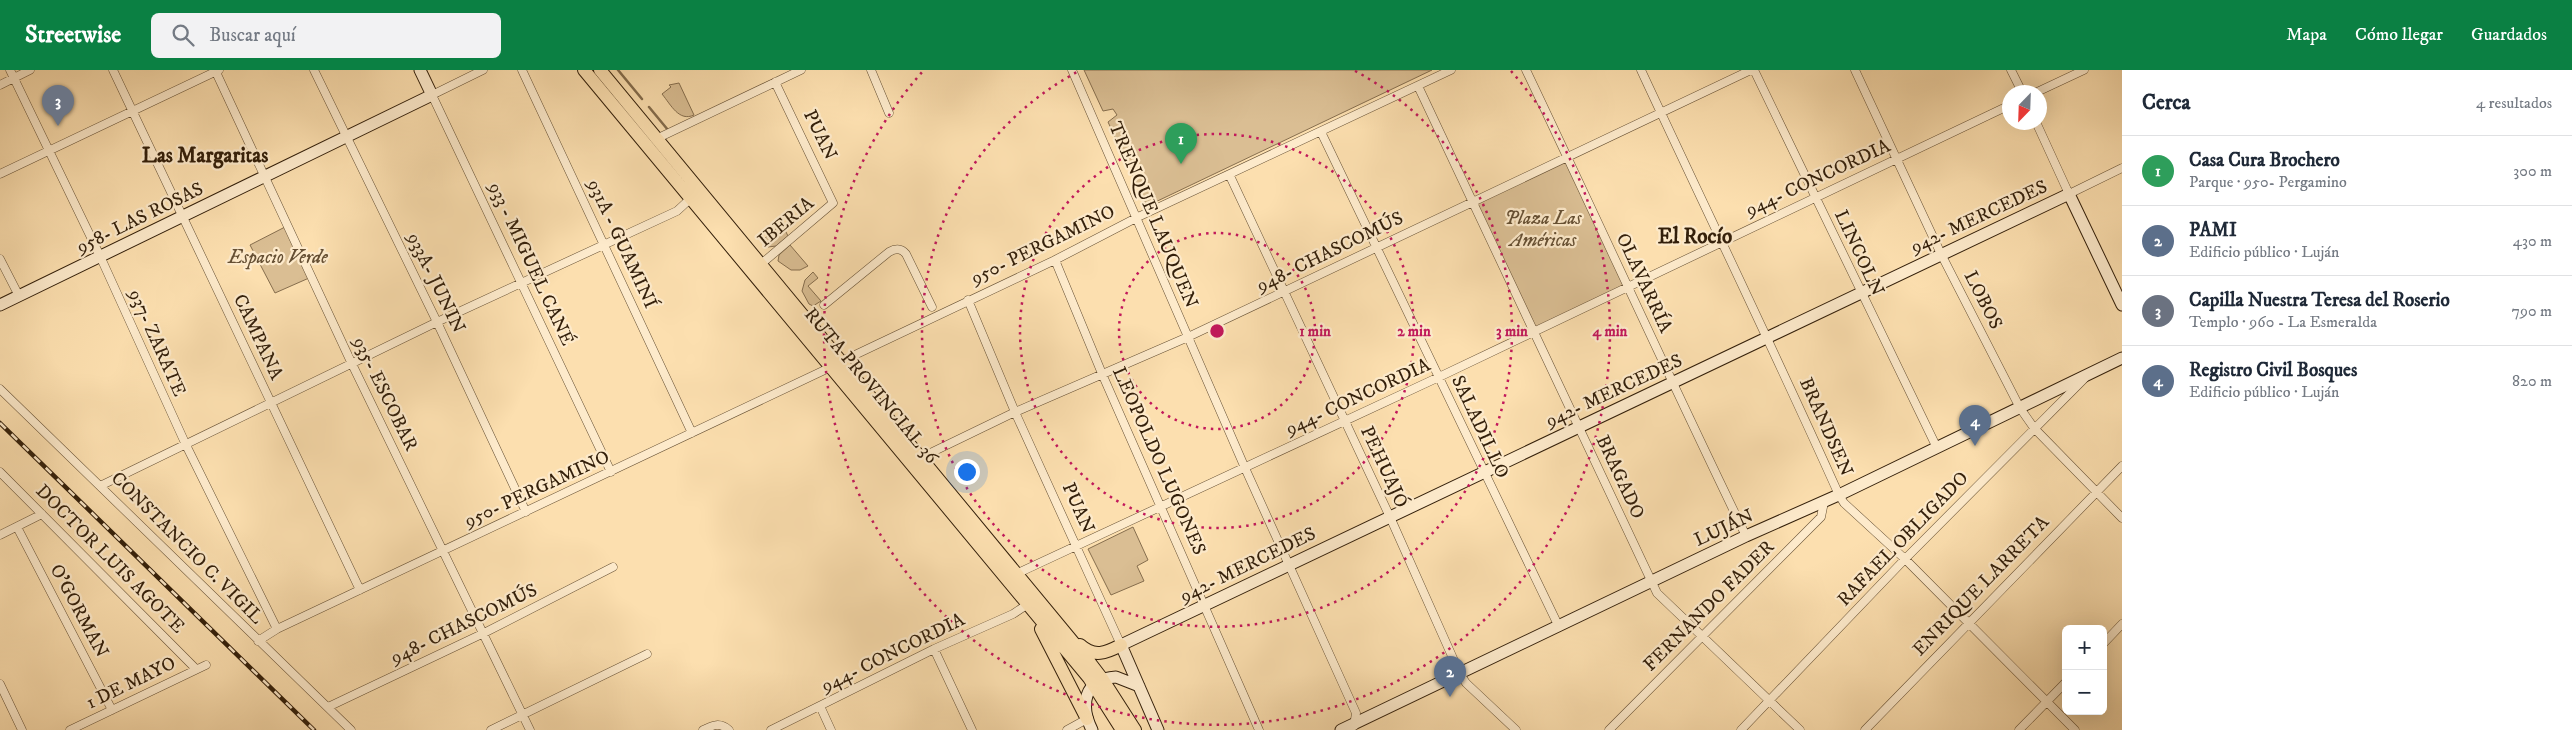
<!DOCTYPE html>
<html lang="es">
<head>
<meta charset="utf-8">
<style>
  :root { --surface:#fff; --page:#f2f2f3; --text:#1f2937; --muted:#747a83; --line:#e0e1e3; --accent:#0b8043 }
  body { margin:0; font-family:"IM FELL DW Pica",serif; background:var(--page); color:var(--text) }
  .controls { position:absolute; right:15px; bottom:15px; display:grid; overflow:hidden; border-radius:8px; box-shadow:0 5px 20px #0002 }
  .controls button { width:45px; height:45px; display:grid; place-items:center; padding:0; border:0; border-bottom:1px solid var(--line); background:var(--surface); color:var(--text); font:25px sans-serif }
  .compass { position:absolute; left:2002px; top:15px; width:45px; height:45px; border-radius:50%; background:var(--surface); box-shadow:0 5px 20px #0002; rotate:203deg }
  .you { position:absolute; left:966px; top:401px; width:18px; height:18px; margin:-12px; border:4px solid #fff; border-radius:50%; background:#1a73e8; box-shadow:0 0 0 8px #1a73e833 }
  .badge { display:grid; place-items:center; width:32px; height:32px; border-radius:50%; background:var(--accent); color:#fff; font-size:16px; font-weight:700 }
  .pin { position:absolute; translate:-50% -41px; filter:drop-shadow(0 1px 2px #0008) }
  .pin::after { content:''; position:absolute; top:26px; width:18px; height:15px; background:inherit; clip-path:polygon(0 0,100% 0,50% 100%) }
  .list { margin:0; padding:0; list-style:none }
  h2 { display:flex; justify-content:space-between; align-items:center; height:65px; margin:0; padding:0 20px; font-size:21px }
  h2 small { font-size:16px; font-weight:400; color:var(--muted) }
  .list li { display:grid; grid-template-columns:32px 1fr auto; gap:15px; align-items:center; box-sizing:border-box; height:70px; padding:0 20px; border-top:1px solid var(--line) }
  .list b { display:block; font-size:19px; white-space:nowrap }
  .list p { margin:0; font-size:16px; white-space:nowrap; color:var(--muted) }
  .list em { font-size:16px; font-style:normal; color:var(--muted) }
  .icon { flex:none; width:28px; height:28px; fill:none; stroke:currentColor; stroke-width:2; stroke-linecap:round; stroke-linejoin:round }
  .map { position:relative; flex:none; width:2122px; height:660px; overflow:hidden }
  header { display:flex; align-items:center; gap:30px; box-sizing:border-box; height:70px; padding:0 25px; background:var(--accent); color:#fff }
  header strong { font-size:24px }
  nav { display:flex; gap:28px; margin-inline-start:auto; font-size:18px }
  .search { width:350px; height:45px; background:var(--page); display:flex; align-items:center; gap:12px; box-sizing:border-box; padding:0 18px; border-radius:8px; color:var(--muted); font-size:19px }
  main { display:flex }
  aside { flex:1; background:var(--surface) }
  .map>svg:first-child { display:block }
</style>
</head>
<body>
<header>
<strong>Streetwise</strong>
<div class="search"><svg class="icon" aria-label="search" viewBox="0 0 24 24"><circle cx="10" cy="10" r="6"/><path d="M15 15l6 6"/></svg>Buscar aquí</div>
<nav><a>Mapa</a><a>Cómo llegar</a><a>Guardados</a></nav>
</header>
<main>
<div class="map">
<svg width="2122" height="660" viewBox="0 0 2122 660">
  <rect width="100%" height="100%" fill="#fcdfaf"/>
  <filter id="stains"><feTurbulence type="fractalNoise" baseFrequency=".004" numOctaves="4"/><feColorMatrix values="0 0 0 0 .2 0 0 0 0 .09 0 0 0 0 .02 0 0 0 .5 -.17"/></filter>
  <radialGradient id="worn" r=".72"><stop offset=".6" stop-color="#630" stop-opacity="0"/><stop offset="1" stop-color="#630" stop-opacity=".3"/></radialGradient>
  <path fill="#dabe93" stroke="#866e4e" d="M1084,0H1432L1147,136L1108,52L1117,45L1113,39L1103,41Z
    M679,13L694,45C679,52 671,35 662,24L671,17L669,15Z
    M1568,87L1628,215L1535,261L1472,134Z
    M285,157L309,208L275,223L250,175Z
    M778,157L785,160L788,166L776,176L768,177L764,173L765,168Z
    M790,175L808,196L800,200H791L778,191L779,185Z
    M813,202L818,208L808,216L821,231L813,236L809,234L802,221L805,210Z
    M1133,457L1148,490L1137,496L1144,511L1111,525L1088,479Z"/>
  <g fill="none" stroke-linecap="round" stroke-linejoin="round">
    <path stroke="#836b4b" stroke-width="2.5" d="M618,0L642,29
      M649,37L668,60"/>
    <g stroke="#654f33" stroke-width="9">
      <path id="street" d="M10,0L100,186L186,375L277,559
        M113,0L360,520
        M215,0L352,294L530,660
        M314,0L437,252L526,442
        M483,0L432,25L611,402
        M522,0L692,363
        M871,0L889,43
        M1072,0L1245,398L1356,643L1354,656
        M1526,0C1600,155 1671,312 1746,466
        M1641,0C1707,142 1775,282 1839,425L1844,433L1905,489L2075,660
        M1754,0L1937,378
        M1855,0L1941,184L2020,338L2034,358L2122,448
        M2011,0L2022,22
        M0,15L30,0
        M1418,16L1657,523L1800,660
        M2037,22L2084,0
        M2036,52L2069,124L2122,98
        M1321,62L1559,557
        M656,69L801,0
        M0,104L219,0
        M1230,106L1390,447L1460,604L1466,613L1516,660
        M0,189L19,226
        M1055,190L1103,306L1259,660
        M760,195L833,133L775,12
        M968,230L1015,342L1121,575
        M824,235L889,182C896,178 901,178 906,184L932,237
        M840,292L1055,190L1138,147L1451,0
        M0,319L351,660
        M920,388L1015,342L1188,267L1751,0
        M0,402L196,599
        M100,416L437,252L677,141L690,129
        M17,457L112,640
        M0,465L42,444
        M1016,504L1439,307L2010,35
        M258,571L277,559L831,297
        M2103,574L2122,554
        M934,579L972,660
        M0,614L22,660
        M820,636L831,660
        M328,637L484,563L613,497
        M70,660L206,595
        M491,660L647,584
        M703,660C713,655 720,652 729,660
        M771,660L934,579L1013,544L1028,534
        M1067,660L1087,649
        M1609,660L1821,447L1824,432
        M1741,660L1905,489L2084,309
        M1865,660L2122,396
        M2019,660L2066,612"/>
    </g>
    <g stroke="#331f0a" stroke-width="13">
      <path id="secondary" d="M0,235L432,25L420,0
        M1092,660C1080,636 1083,609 1116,607L1139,616
        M1158,660L1121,575L2069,124L2122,235
        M1341,660L1746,466L1843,423L2122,288"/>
    </g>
    <g stroke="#331f0a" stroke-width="14">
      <path id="primary" d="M584,0L1089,608L1122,660
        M600,0L1087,589L1103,610L1135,660
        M1041,559L1087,649
        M1080,575C1094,588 1106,583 1121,575"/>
    </g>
    <use href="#street" stroke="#fdeacb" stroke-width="8"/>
    <use href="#secondary" stroke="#fdeacb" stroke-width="11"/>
    <use href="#primary" stroke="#fcdfaf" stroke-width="12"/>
    <g stroke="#331f0a" stroke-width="4.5">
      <path id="rail" d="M0,353L314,660"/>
    </g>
    <use href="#rail" stroke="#fdeacb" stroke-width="2.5" stroke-dasharray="8" stroke-linecap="butt"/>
  </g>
  <g fill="none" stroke="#c2185b" stroke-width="2.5" stroke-dasharray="2.5 5">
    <circle cx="1217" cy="261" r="98"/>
    <circle cx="1217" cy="261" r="197"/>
    <path d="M1355 1A295 295 0 1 1 1079 1"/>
    <path d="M1511 1A393 393 0 1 1 923 1"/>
  </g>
  <g text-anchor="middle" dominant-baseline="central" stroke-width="4.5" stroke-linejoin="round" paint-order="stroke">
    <g font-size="19" fill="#331f0a" stroke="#fdeacb">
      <text transform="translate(820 65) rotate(64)">PUAN</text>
      <text transform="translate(1818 108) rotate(-25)">944- CONCORDIA</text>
      <text transform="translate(1153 145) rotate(67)">TRENQUE LAUQUEN</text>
      <text transform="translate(1979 147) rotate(-25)">942- MERCEDES</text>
      <text transform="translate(140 148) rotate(-26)">958- LAS ROSAS</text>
      <text transform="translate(786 152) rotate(-40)">IBERIA</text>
      <text transform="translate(622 174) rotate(65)">931A - GUAMINÍ</text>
      <text transform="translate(1043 175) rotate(-26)">950- PERGAMINO</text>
      <text transform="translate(1330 182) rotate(-26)">948- CHASCOMÚS</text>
      <text transform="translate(1859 183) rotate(65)">LINCOLN</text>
      <text transform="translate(531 194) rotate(65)">933 - MIGUEL CANÉ</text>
      <text transform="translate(436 213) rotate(64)">933A- JUNIN</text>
      <text transform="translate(1644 213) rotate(65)">OLAVARRÍA</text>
      <text transform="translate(1983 230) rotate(63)">LOBOS</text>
      <text transform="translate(258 267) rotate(65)">CAMPANA</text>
      <text transform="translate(157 273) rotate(66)">937- ZARATE</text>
      <text transform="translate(871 316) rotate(50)">RUTA PROVINCIAL 36</text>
      <text transform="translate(1614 321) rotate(-25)">942- MERCEDES</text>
      <text transform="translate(385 324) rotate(64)">935- ESCOBAR</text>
      <text transform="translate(1358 327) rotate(-25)">944- CONCORDIA</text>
      <text transform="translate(1480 357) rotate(65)">SALADILLO</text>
      <text transform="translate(1826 357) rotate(66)">BRANDSEN</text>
      <text transform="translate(1159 391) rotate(66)">LEOPOLDO LUGONES</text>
      <text transform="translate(1384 397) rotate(65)">PEHUAJÓ</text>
      <text transform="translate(1620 407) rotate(65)">BRAGADO</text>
      <text transform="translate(537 419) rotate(-25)">950- PERGAMINO</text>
      <text transform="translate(1078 438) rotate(66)">PUAN</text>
      <text transform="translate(1724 458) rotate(-25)">LUJÁN</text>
      <text transform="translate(1903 469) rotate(-46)">RAFAEL OBLIGADO</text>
      <text transform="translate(187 478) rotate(45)">CONSTANCIO C. VIGIL</text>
      <text transform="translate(110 489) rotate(45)">DOCTOR LUIS AGOTE</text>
      <text transform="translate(1248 495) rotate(-26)">942- MERCEDES</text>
      <text transform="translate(1981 516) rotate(-46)">ENRIQUE LARRETA</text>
      <text transform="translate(1709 536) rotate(-45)">FERNANDO FADER</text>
      <text transform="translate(79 541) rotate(62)">O'GORMAN</text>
      <text transform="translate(464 554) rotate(-26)">948- CHASCOMÚS</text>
      <text transform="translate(893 583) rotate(-26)">944- CONCORDIA</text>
      <text transform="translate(131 613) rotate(-26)">1 DE MAYO</text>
    </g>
    <g font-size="19" font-style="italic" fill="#654f33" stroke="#fdeacb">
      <text x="1543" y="148">Plaza Las<tspan x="1543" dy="22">Américas</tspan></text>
      <text x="278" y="187">Espacio Verde</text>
    </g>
    <g font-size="21" font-weight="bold" fill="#331f0a" stroke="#fdeacb">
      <text x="205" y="86">Las Margaritas</text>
      <text x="1695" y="167">El Rocío</text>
    </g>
  </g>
  <circle cx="1217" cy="261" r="8" fill="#c2185b" stroke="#fdeacb" stroke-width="2.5"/>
  <g font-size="15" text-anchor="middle" font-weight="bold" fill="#c2185b" stroke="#fdeacb" stroke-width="4.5" stroke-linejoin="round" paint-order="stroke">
    <text x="1315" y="266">1 min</text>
    <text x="1414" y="266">2 min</text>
    <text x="1512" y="266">3 min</text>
    <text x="1610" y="266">4 min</text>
  </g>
  <rect width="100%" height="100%" filter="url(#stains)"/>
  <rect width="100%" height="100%" fill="url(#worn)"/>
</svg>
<div class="controls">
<button>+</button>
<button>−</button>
</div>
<svg class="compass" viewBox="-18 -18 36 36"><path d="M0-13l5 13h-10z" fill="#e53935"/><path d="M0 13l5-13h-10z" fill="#747a83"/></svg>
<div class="you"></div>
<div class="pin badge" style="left:1181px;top:94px;background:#2e9e5b">1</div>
<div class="pin badge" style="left:1450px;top:627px;background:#5c6f8a">2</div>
<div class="pin badge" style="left:58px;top:56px;background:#6b7280">3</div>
<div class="pin badge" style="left:1975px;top:376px;background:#5c6f8a">4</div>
</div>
<aside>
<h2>Cerca<small>4 resultados</small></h2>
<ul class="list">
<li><span class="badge" style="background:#2e9e5b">1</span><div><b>Casa Cura Brochero</b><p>Parque · 950- Pergamino</p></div><em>300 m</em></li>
<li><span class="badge" style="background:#5c6f8a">2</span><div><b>PAMI</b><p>Edificio público · Luján</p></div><em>430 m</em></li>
<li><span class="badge" style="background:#6b7280">3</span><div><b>Capilla Nuestra Teresa del Roserio</b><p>Templo · 960 - La Esmeralda</p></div><em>790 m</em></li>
<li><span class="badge" style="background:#5c6f8a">4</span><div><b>Registro Civil Bosques</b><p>Edificio público · Luján</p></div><em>820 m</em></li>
</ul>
</aside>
</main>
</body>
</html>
